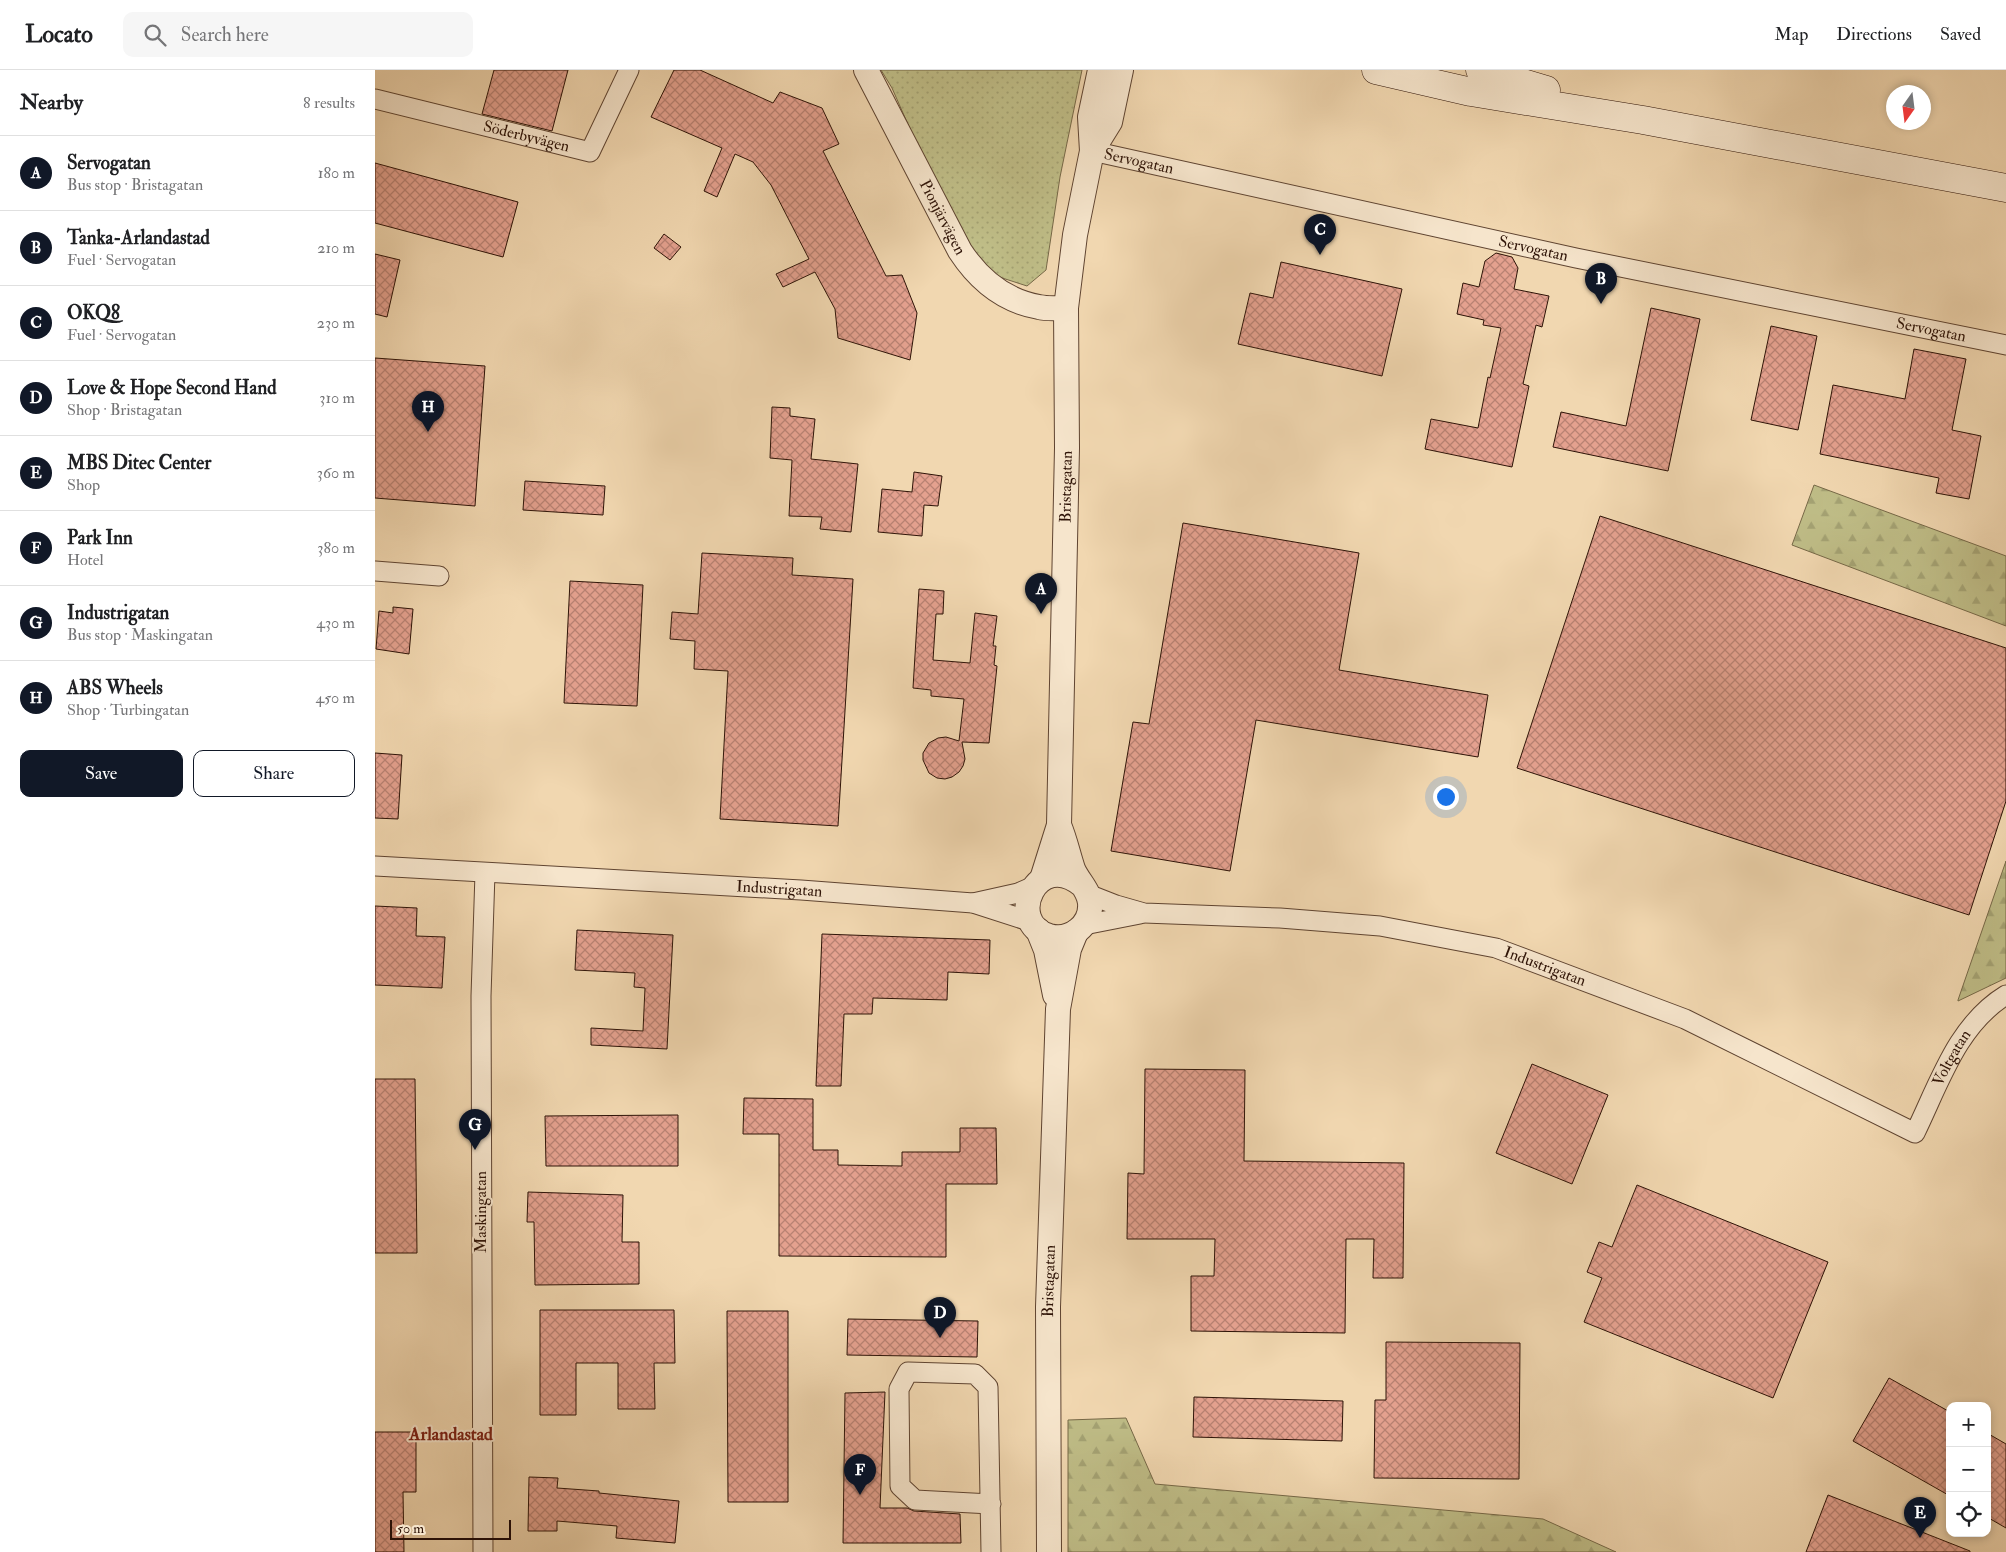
<!DOCTYPE html>
<html lang="en">
<head>
<meta charset="utf-8">
<style>
  :root { --surface:#fff; --page:#f6f6f6; --text:#202124; --muted:#757577; --line:#e0e0e0; --accent:#111827 }
  body { margin:0; font-family:"IM FELL Double Pica",serif; background:var(--page); color:var(--text) }
  .controls { position:absolute; right:15px; bottom:15px; display:grid; overflow:hidden; border-radius:10px; box-shadow:0 2px 8px #0003 }
  .controls button { width:45px; height:45px; display:grid; place-items:center; padding:0; border:0; border-bottom:1px solid var(--line); background:var(--surface); color:var(--text); font:25px sans-serif }
  .compass { position:absolute; left:1511px; top:15px; width:45px; height:45px; border-radius:50%; background:var(--surface); box-shadow:0 2px 8px #0003; rotate:194deg }
  .scale { position:absolute; left:15px; bottom:12px; width:121px; box-sizing:border-box; padding-left:5px; border:2px solid #2e1307; border-top:0; font-size:14px; line-height:18px; white-space:nowrap; color:#2e1307; -webkit-text-stroke:4px #f6e5cc; paint-order:stroke }
  .you { position:absolute; left:1070px; top:726px; width:18px; height:18px; margin:-12px; border:4px solid #fff; border-radius:50%; background:#1a73e8; box-shadow:0 0 0 8px #1a73e833 }
  .badge { display:grid; place-items:center; width:32px; height:32px; border-radius:50%; background:var(--accent); color:#fff; font-size:16px; font-weight:700 }
  .pin { position:absolute; translate:-50% -41px; filter:drop-shadow(0 1px 2px #0008) }
  .pin::after { content:''; position:absolute; top:26px; width:18px; height:15px; background:inherit; clip-path:polygon(0 0,100% 0,50% 100%) }
  .list { margin:0; padding:0; list-style:none }
  h2 { display:flex; justify-content:space-between; align-items:center; height:65px; margin:0; padding:0 20px; font-size:21px }
  h2 small { font-size:16px; font-weight:400; color:var(--muted) }
  .list li { display:grid; grid-template-columns:32px 1fr auto; gap:15px; align-items:center; box-sizing:border-box; height:75px; padding:0 20px; border-top:1px solid var(--line) }
  .list b { display:block; font-size:19px; white-space:nowrap }
  .list p { margin:0; font-size:16px; white-space:nowrap; color:var(--muted) }
  .list em { font-size:16px; font-style:normal; color:var(--muted) }
  .actions { display:flex; gap:10px; padding:15px 20px }
  .actions a { flex:1; padding:11px 0; border:1px solid var(--accent); border-radius:10px; text-align:center; font-size:18px; color:var(--accent) }
  .actions .main { background:var(--accent); color:#fff }
  .icon { flex:none; width:28px; height:28px; fill:none; stroke:currentColor; stroke-width:2; stroke-linecap:round; stroke-linejoin:round }
  .map { position:relative; flex:none; width:1631px; height:1482px; overflow:hidden }
  header { display:flex; align-items:center; gap:30px; box-sizing:border-box; height:70px; padding:0 25px; background:var(--surface); border-bottom:1px solid var(--line) }
  header strong { font-size:24px }
  nav { display:flex; gap:28px; margin-inline-start:auto; font-size:18px }
  .search { width:350px; height:45px; background:var(--page); display:flex; align-items:center; gap:12px; box-sizing:border-box; padding:0 18px; border-radius:10px; color:var(--muted); font-size:19px }
  main { display:flex }
  aside { flex:1; background:var(--surface) }
  .map>svg:first-child { display:block }
</style>
</head>
<body>
<header>
<strong>Locato</strong>
<div class="search"><svg class="icon" aria-label="search" viewBox="0 0 24 24"><circle cx="10" cy="10" r="6"/><path d="M15 15l6 6"/></svg>Search here</div>
<nav><a>Map</a><a>Directions</a><a>Saved</a></nav>
</header>
<main>
<aside>
<h2>Nearby<small>8 results</small></h2>
<ul class="list">
<li><span class="badge">A</span><div><b>Servogatan</b><p>Bus stop · Bristagatan</p></div><em>180 m</em></li>
<li><span class="badge">B</span><div><b>Tanka-Arlandastad</b><p>Fuel · Servogatan</p></div><em>210 m</em></li>
<li><span class="badge">C</span><div><b>OKQ8</b><p>Fuel · Servogatan</p></div><em>230 m</em></li>
<li><span class="badge">D</span><div><b>Love &amp; Hope Second Hand</b><p>Shop · Bristagatan</p></div><em>310 m</em></li>
<li><span class="badge">E</span><div><b>MBS Ditec Center</b><p>Shop</p></div><em>360 m</em></li>
<li><span class="badge">F</span><div><b>Park Inn</b><p>Hotel</p></div><em>380 m</em></li>
<li><span class="badge">G</span><div><b>Industrigatan</b><p>Bus stop · Maskingatan</p></div><em>430 m</em></li>
<li><span class="badge">H</span><div><b>ABS Wheels</b><p>Shop · Turbingatan</p></div><em>450 m</em></li>
</ul>
<div class="actions"><a class="main">Save</a><a>Share</a></div>
</aside>
<div class="map">
<svg width="1631" height="1482" viewBox="0 0 1631 1482">
  <defs>
    <pattern id="grass-dots" width="8" height="8" patternUnits="userSpaceOnUse" patternTransform="scale(1.25)"><rect width="8" height="8" fill="#bfbd87"/><path d="M2 2h.1M6 6h.1" fill="none" stroke="#a4a273" stroke-width="1.8" stroke-linecap="round"/></pattern>
    <pattern id="forest-firs" width="22" height="20" patternUnits="userSpaceOnUse" patternTransform="scale(1.25)"><rect width="22" height="20" fill="#bfbd87"/><path d="M5 1l3.5 6h-7zM16 11l3.5 6h-7z" fill="#a4a273"/></pattern>
    <pattern id="building-cross-hatch" width="8" height="8" patternUnits="userSpaceOnUse" patternTransform="scale(1.25)"><rect width="8" height="8" fill="#e4a18f"/><path d="M0 0l8 8M0 8l8-8" fill="none" stroke="#b98273"/></pattern>
  </defs>
  <rect width="100%" height="100%" fill="#f1d7b0"/>
  <filter id="stains"><feTurbulence type="fractalNoise" baseFrequency=".004" numOctaves="4"/><feColorMatrix values="0 0 0 0 .2 0 0 0 0 .09 0 0 0 0 .02 0 0 0 .5 -.17"/></filter>
  <radialGradient id="worn" r=".72"><stop offset=".6" stop-color="#630" stop-opacity="0"/><stop offset="1" stop-color="#630" stop-opacity=".3"/></radialGradient>
  <path fill="url(#grass-dots)" stroke="#766847" d="M506,0H707L685,107L671,200L652,216L618,205L584,171L517,18Z"/>
  <path fill="url(#forest-firs)" stroke="#766847" d="M1439,415L1631,486V556L1417,475Z
    M1631,791V908L1583,931V930Z
    M751,1348L780,1414L1168,1449L1241,1482H693V1350Z"/>
  <path fill="url(#building-cross-hatch)" stroke="#2e1307" d="M119,0H193L177,61L107,44Z
    M299,0H325L398,33L405,22L447,38L464,74L448,81L511,206L527,205L542,243L535,290L463,268L460,239L440,202L408,217L401,204L434,189L396,115L378,92L360,84L342,127L329,121L347,78L276,47Z
    M0,93L143,132L128,187L0,153Z
    M289,164L306,177L295,190L279,178Z
    M1121,183L1137,187L1143,198L1139,219L1174,226L1167,257L1161,255L1148,314L1154,316L1137,397L1050,379L1056,349L1103,358L1113,307L1115,308L1126,258L1108,255L1109,250L1082,244L1088,213L1104,217L1110,191Z
    M0,184L25,190L12,247L0,244Z
    M906,192L1027,219L1007,306L863,274L875,223L898,228Z
    M1276,238L1325,249L1293,401L1178,377L1186,342L1251,356Z
    M1396,256L1442,266L1423,360L1376,350Z
    M1539,279L1591,289L1577,360L1606,366L1594,429L1561,423L1564,408L1445,384L1458,315L1530,329Z
    M0,288L110,296L100,436L0,428Z
    M397,337L415,338V346L440,349L436,389L483,394L476,462L445,459L447,447L414,446L417,390L395,388Z
    M539,402L567,406L563,436L549,435L547,466L503,462L507,419L537,422Z
    M150,411L230,416L228,445L148,440Z
    M1225,446L1631,578V731L1594,845L1142,698Z
    M808,453L984,483L964,600L1113,625L1103,687L881,650L855,801L736,781L758,652L774,654Z
    M327,483L418,488L417,505L478,509L463,756L345,749L353,601L319,599L320,571L295,569L297,542L323,544Z
    M195,511L268,515L262,636L189,633Z
    M544,519L569,521L568,544H561L558,590L595,593L600,543L622,546L618,576H621L619,595L622,596L614,673L587,672L590,689L588,696L584,702L577,707L570,709L562,708L554,703L548,690V683L554,673L563,668L571,667L584,671L589,629L556,626V620L538,618Z
    M18,537L38,539L34,584L1,579L4,541L18,543Z
    M0,683L27,685L23,749L0,748Z
    M0,836L42,838L41,866L70,867L67,918L0,915Z
    M202,860L298,865L292,979L216,975V958L268,961L270,918L259,917L260,903L200,900Z
    M447,864L615,870L614,904L573,902L572,930L498,928L497,944H469L466,1016H441Z
    M1157,994L1233,1025L1197,1114L1121,1083Z
    M770,999L870,1000L869,1091L1029,1093L1028,1208H998L999,1169H971L970,1263L816,1261V1206H839L840,1169H752L753,1103L769,1104Z
    M0,1009H40L42,1183H0Z
    M369,1028L438,1029V1080H463V1095L527,1096V1082H585V1058H621L622,1114H571V1187L404,1186V1064H368Z
    M303,1045V1096H171L170,1046Z
    M1262,1115L1453,1192L1398,1328L1209,1252L1227,1208L1212,1202L1224,1172L1237,1177Z
    M153,1122L248,1125L247,1172H264V1214L160,1215L159,1152H152Z
    M165,1240H299L300,1293H279L280,1339H243V1293H201V1345H165Z
    M352,1241H413V1432H353Z
    M473,1249L603,1251L602,1287L472,1285Z
    M1011,1272L1145,1273L1144,1409L999,1408L1000,1330H1011Z
    M1514,1308L1575,1342V1426L1478,1371Z
    M510,1322L505,1438H532L539,1441L585,1444L586,1473H468L470,1323Z
    M819,1327L968,1331L967,1371L818,1367Z
    M0,1362H41V1422H28L29,1482H0Z
    M1612,1363L1631,1374V1458L1612,1447Z
    M154,1407L183,1408L182,1418L224,1421V1423L304,1431L300,1473L241,1468L242,1456L182,1451V1461H153Z
    M1453,1425L1595,1481V1482H1431Z"/>
  <g fill="none" stroke-linecap="round" stroke-linejoin="round">
    <g stroke="#5f4431" stroke-width="21">
      <g id="minor">
        <path id="s1" d="M0,29L215,82L254,0"/>
        <path id="s2" d="M717,81L1201,188L1631,275"/>
        <path d="M0,501L64,506"/>
        <path id="s3" d="M0,796L426,820L598,833L657,852"/>
        <path id="s4" d="M713,824L741,835L769,843L905,848L1005,856L1121,878L1310,949L1540,1063C1564,1014 1582,955 1631,925"/>
        <path d="M598,833L643,823L659,816"/>
        <path d="M709,855L765,844"/>
        <path d="M616,1434L540,1430L525,1416L524,1319L533,1302L600,1304L613,1317L616,1482"/>
        <path d="M108,1482L106,926L110,803"/>
      </g>
    </g>
    <g stroke="#5f4431" stroke-width="26">
      <g id="tertiary">
        <path id="s5" d="M491,0L585,181C604,210 629,231 664,237C672,239 682,238 691,238"/>
        <path d="M717,81L735,52L746,0"/>
        <path d="M684,755C690,769 693,784 698,799C703,811 714,820 715,833C717,855 695,872 674,866C629,852 662,778 707,815"/>
        <path id="s6" d="M667,809L684,755L692,378L691,238L700,165L717,81L715,47L725,0"/>
        <path d="M663,860L671,880L680,925"/>
        <path id="s7" d="M674,1482L673,1237L683,939L694,879L701,862"/>
      </g>
    </g>
    <g stroke="#2e1307" stroke-width="29">
      <path id="secondary" d="M1001,0L1096,22L1268,50L1631,118
        M1105,0L1171,20"/>
    </g>
    <use href="#minor" stroke="#f6e5cc" stroke-width="19"/>
    <use href="#tertiary" stroke="#f6e5cc" stroke-width="24"/>
    <use href="#secondary" stroke="#f6e5cc" stroke-width="28"/>
  </g>
  <g text-anchor="middle" dominant-baseline="central" stroke-width="4" stroke-linejoin="round" paint-order="stroke">
    <g font-size="16" fill="#2e1307" stroke="#f6e5cc">
      <text stroke="none"><textPath href="#s1" startOffset="156">Söderbyvägen</textPath></text>
      <text stroke="none"><textPath href="#s2" startOffset="48">Servogatan</textPath></text>
      <text stroke="none"><textPath href="#s5" startOffset="166">Pionjärvägen</textPath></text>
      <text stroke="none"><textPath href="#s2" startOffset="452">Servogatan</textPath></text>
      <text stroke="none"><textPath href="#s2" startOffset="858">Servogatan</textPath></text>
      <text stroke="none"><textPath href="#s6" startOffset="395">Bristagatan</textPath></text>
      <text stroke="none"><textPath href="#s3" startOffset="405">Industrigatan</textPath></text>
      <text stroke="none"><textPath href="#s4" startOffset="466">Industrigatan</textPath></text>
      <text stroke="none"><textPath href="#s4" startOffset="956">Voltgatan</textPath></text>
      <text transform="translate(106 1142) rotate(-90)">Maskingatan</text>
      <text stroke="none"><textPath href="#s7" startOffset="271">Bristagatan</textPath></text>
    </g>
    <g font-size="18" font-weight="bold" fill="#7a1f14" stroke="#f6e5cc">
      <text x="76" y="1364">Arlandastad</text>
    </g>
  </g>
  <rect width="100%" height="100%" filter="url(#stains)"/>
  <rect width="100%" height="100%" fill="url(#worn)"/>
</svg>
<div class="controls">
<button>+</button>
<button>−</button>
<button><svg class="icon" aria-label="locate" viewBox="0 0 24 24"><circle cx="12" cy="12" r="6"/><path d="M12 2v4M12 18v4M2 12h4M18 12h4"/></svg></button>
</div>
<svg class="compass" viewBox="-18 -18 36 36"><path d="M0-13l5 13h-10z" fill="#e53935"/><path d="M0 13l5-13h-10z" fill="#757577"/></svg>
<div class="scale">50 m</div>
<div class="you"></div>
<div class="pin badge" style="left:666px;top:544px">A</div>
<div class="pin badge" style="left:1226px;top:234px">B</div>
<div class="pin badge" style="left:945px;top:185px">C</div>
<div class="pin badge" style="left:565px;top:1268px">D</div>
<div class="pin badge" style="left:1545px;top:1468px">E</div>
<div class="pin badge" style="left:485px;top:1425px">F</div>
<div class="pin badge" style="left:100px;top:1080px">G</div>
<div class="pin badge" style="left:53px;top:362px">H</div>
</div>
</main>
</body>
</html>
